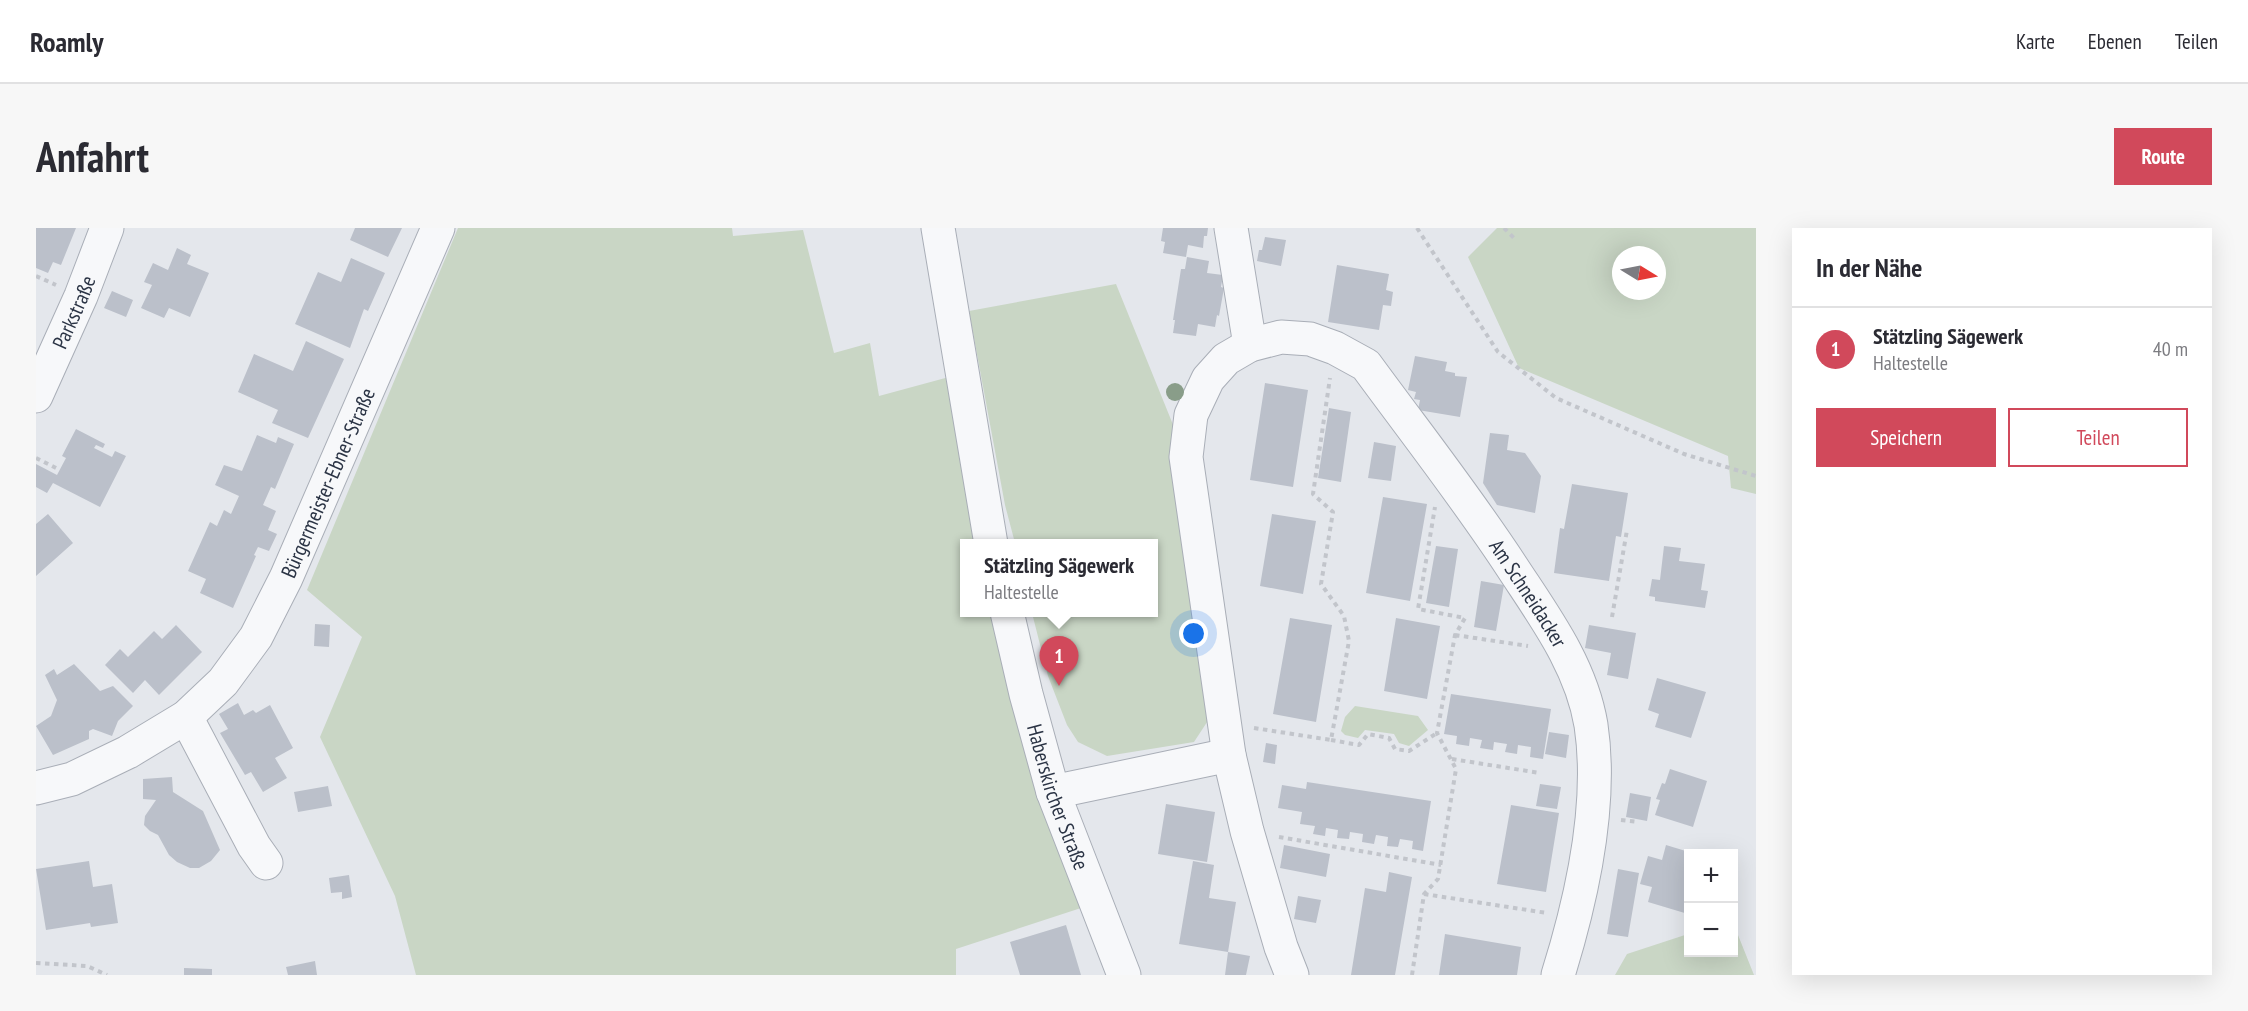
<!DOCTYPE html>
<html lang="de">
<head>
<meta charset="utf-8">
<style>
  :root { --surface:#fff; --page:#f7f7f7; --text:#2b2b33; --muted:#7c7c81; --line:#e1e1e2; --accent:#d1495b }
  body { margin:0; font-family:"PT Sans Narrow",sans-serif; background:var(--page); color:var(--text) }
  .controls { position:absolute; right:18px; bottom:18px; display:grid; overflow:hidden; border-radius:0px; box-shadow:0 6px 24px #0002 }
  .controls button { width:54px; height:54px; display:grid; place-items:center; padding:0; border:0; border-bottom:2px solid var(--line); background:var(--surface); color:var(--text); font:30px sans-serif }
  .compass { position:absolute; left:1576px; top:18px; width:54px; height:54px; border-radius:50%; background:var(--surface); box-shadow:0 6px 24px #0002; rotate:100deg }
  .you { position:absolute; left:1158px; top:406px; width:21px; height:21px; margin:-15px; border:4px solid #fff; border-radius:50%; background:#1a73e8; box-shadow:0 0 0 9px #1a73e833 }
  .badge { display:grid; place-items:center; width:39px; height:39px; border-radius:50%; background:var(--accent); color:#fff; font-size:20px; font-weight:700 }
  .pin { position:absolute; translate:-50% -50px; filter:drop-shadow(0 2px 3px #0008) }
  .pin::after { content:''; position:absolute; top:32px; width:21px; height:18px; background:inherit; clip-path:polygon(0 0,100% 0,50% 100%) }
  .popup { position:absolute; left:924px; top:311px; width:198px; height:78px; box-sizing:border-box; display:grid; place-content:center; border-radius:0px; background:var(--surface); filter:drop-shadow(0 2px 4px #0005); font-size:20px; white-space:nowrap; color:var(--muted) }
  .popup b { font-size:22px; color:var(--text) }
  .popup::after { content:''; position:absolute; left:50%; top:100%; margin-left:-12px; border:12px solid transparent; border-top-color:var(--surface) }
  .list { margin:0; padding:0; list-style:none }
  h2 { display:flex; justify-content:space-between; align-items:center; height:78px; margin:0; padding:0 24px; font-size:26px }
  h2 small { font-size:20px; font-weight:400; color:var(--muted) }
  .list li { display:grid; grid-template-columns:39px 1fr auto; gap:18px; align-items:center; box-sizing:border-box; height:84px; padding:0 24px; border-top:2px solid var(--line) }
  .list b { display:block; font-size:22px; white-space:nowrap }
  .list p { margin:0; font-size:20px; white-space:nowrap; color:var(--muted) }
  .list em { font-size:20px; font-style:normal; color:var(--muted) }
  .actions { display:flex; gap:12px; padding:18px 24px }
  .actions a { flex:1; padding:14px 0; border:2px solid var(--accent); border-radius:0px; text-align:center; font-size:21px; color:var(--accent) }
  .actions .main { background:var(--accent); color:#fff }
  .map { position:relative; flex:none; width:1720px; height:747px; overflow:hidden; border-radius:0px }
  header { display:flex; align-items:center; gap:36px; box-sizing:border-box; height:84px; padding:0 30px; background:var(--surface); border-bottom:2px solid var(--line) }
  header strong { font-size:28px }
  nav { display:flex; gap:33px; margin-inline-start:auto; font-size:21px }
  .intro { display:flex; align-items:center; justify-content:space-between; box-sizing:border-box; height:144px; padding:0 36px }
  h1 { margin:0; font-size:42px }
  .button { padding:15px 27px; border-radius:0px; background:var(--accent); color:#fff; font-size:21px; font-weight:700 }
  main { display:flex; gap:36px; padding:0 36px }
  aside { flex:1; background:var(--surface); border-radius:0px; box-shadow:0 6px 24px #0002 }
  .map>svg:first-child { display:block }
</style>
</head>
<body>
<header>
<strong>Roamly</strong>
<nav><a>Karte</a><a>Ebenen</a><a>Teilen</a></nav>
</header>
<div class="intro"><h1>Anfahrt</h1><a class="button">Route</a></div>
<main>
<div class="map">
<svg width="1720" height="747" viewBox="0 0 1720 747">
  <rect width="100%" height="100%" fill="#e4e7ec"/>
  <path fill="#c9d6c5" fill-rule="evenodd" d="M422,0H696L697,8L767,2L798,125L834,115L843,168L913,149L943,315L928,316V384L958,385L1045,680L920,721V747H380L359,668L284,509L326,409L271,362Z
    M1461,0H1720V266L1695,260L1692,228L1483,140L1432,29ZM1585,27H1621V63H1585Z
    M1080,56L1142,209L1177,485L1158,514L1071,528L1042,514L1031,497L1012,448L996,385L1118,384V316L979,315L969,277L933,83Z
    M1319,478L1382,488L1392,502L1373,518L1363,515L1358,506L1329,502L1322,510L1309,507L1305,503L1309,489Z
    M1698,697L1718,747H1579L1591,726L1652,706V724H1698Z"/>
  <path fill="#bbc0ca" d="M0,0H40L25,37L17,34L12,45L0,40Z
    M319,0H366L352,29L314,12Z
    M1127,0H1172L1171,8H1168L1167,20L1152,17L1150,29L1127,25L1129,14L1125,13Z
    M1229,9L1250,12L1245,38L1221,33L1223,22H1226Z
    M141,20L155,27L151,36L173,45L154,89L133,80L128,90L105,80L116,57L108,54L117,35L132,42Z
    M1151,29L1173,33L1171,45L1187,47L1185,59L1188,60L1183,88L1181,87L1179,99L1162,96L1160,108L1137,105L1139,92H1137L1145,41H1149Z
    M315,30L349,45L332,83L328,81L314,120L259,96L282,44L305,54Z
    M1301,37L1353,46L1350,62L1357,64L1355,78L1347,77L1343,102L1292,94Z
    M76,63L97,72L90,89L68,80Z
    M270,113L308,131L272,210L236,195L242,182L202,164L218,126L257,143Z
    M1379,128L1411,134L1409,143L1419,145V148L1431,149L1424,189L1382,182L1384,172L1378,171L1380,164L1372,162Z
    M1229,155L1272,162L1257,259L1214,252Z
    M1293,180L1315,184L1305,254L1282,250Z
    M40,201L69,216L67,220L60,217L58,220L76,229L79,223L90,228L64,279L17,255L11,265L0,259V236L21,247L30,230L26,228Z
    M1454,205L1473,207L1471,222L1489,225L1505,248L1499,285L1461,277L1447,255Z
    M221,207L240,215L242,209L258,216L239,261L235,259L227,277L240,283L232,302L241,306L233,323L222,319L218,327L220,328L197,380L164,365L170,351L152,343L174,294L181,298L188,282L195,286L203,268L179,257L188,237L206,243Z
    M1338,214L1360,218L1355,253L1332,250Z
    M1536,256L1592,265L1585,309L1580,308L1573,353L1518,345L1524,300L1528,301Z
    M1347,269L1391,276L1374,373L1330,365Z
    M12,286L37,315L0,348V296Z
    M1236,286L1280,293L1267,366L1224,358Z
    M1400,318L1422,321L1413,379L1390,375Z
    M1628,318L1645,320L1643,333L1669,336L1665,362L1672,363L1669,380L1619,373V369L1613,368L1616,351L1624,352Z
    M1445,353L1468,357L1460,403L1438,399Z
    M1254,390L1296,397L1280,494L1237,486Z
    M1360,390L1404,398L1391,471L1348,463Z
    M279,396L294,397L293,419L278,418Z
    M140,397L166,424L123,467L109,452L97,465L69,437L84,421L92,429L118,403L126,411Z
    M1553,397L1600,405L1592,451L1571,447L1575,425L1549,420Z
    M38,436L64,463L77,458L97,478L82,493L76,508L57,501L53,503V511L17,527L0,498L15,488L21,472L9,447L18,441L21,447Z
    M1621,450L1670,464L1655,510L1619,499L1623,486L1612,482Z
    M1415,466L1515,481L1507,531L1494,529L1495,519L1482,517L1481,526L1469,524L1471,516L1458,514L1457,522L1444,520L1446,512L1434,510L1433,518L1420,516L1421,508L1408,506Z
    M202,475L208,487L217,482L220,485L234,477L257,520L239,530L251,550L227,564L215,544L209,547L184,505L192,501L183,486Z
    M1513,504L1533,507L1530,530L1509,526Z
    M1230,515L1241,517L1239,536L1227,534Z
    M1634,541L1671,553L1657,599L1619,587L1624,572L1620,571L1626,555L1629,556Z
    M136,549L137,564L167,583L184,622L175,633L163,640H154L141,634L133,627L122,607L114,603L108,597L109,588L120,572L107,571V551Z
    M1271,554L1395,573L1387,623L1376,621L1377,613L1364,611L1362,619L1351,618L1352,609L1340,607L1338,616L1326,614L1327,606L1314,604L1313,611L1301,610L1302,602L1290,600L1289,608L1277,606L1279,598L1264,596L1266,584L1242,580L1246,557L1270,561Z
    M1504,556L1525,559L1521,581L1500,578Z
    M292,558L296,578L262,584L258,564Z
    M1594,565L1615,569L1611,593L1590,589Z
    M1130,576L1179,584L1171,634L1122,626Z
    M1475,577L1523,585L1510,664L1461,656Z
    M1248,617L1294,626L1290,649L1244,640Z
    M1630,617L1653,624L1652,686L1612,674L1616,659L1604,656L1612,628L1626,632Z
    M53,633L57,659L76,656L82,695L55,699L54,695L10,702L0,641Z
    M1157,633L1178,637L1173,670L1200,674L1192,724L1214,728L1210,747H1189L1192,724L1143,716Z
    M1582,641L1603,645L1592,709L1571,706Z
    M1353,644L1376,649L1359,747H1315L1329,660L1350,664Z
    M313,647L316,669L306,671V664L295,665L293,650Z
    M1262,668L1285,672L1280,695L1258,691Z
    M1030,697L1045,747H984L974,714Z
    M1409,706L1485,719L1481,747H1403Z
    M279,733L281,747H252L250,739Z
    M148,740L176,741V747H148Z"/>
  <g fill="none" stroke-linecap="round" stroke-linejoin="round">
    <g stroke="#a9aeb7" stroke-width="35">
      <g id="minor">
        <path d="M902,0L955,316"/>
        <path d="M1195,0L1214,117"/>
        <path id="s1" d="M0,168L45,68L71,0"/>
        <path id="s2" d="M971,384L990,466L1017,564L1088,747"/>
        <path d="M150,489L218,618L230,635"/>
        <path id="s3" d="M0,560L36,551L92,524L150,489L187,454L220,409L250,350L402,0"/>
        <path d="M1017,564L1193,527"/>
        <path id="s4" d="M1256,747L1245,719L1211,603L1193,527L1150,229L1155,187L1172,151L1190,131L1214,117L1245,109L1274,111L1299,120L1330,137C1379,204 1431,270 1476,339C1508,388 1545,437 1555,497C1567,577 1546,670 1522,747"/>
      </g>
    </g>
    <path stroke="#c2c5cb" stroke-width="4" stroke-dasharray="4.5 4.5" stroke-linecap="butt" d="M1381,0L1462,124L1520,170L1648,226L1720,248
      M1468,0L1478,10
      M0,48L20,57
      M0,230L20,240
      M1576,389L1591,302
      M1419,407L1492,418
      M1218,500L1295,512L1313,413L1308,388L1285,356L1297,284L1277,266L1294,150
      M1295,512L1323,517L1332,506L1353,510L1359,521L1373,523L1401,505
      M1416,531L1504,545
      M1585,592L1602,594
      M1243,609L1405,637
      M1388,666L1511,685
      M0,735L51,738L71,747
      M1376,747L1388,666L1402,651L1420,541L1401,505L1419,407L1429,390L1382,381L1399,279"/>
    <use href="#minor" stroke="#f7f8fa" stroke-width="33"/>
  </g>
  <circle fill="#899d89" cx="1139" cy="164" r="9"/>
  <g text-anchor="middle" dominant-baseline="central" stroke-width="4.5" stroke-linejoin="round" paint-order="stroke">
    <g font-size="21" fill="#2b3445" stroke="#f4f6f9">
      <text stroke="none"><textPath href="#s1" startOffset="92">Parkstraße</textPath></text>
      <text stroke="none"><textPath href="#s3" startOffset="444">Bürgermeister-Ebner-Straße</textPath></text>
      <text stroke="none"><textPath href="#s4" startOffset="1070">Am Schneidacker</textPath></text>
      <text stroke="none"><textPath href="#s2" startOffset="192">Haberskircher Straße</textPath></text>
    </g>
  </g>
</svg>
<div class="controls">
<button>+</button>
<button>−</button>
</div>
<svg class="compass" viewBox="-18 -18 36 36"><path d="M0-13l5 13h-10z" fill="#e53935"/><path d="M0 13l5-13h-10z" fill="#7c7c81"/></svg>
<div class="you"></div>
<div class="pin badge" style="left:1023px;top:458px">1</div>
<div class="popup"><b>Stätzling Sägewerk</b>Haltestelle</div>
</div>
<aside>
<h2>In der Nähe<small></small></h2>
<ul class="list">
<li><span class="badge">1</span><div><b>Stätzling Sägewerk</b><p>Haltestelle</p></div><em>40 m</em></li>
</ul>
<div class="actions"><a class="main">Speichern</a><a>Teilen</a></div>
</aside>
</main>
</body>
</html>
